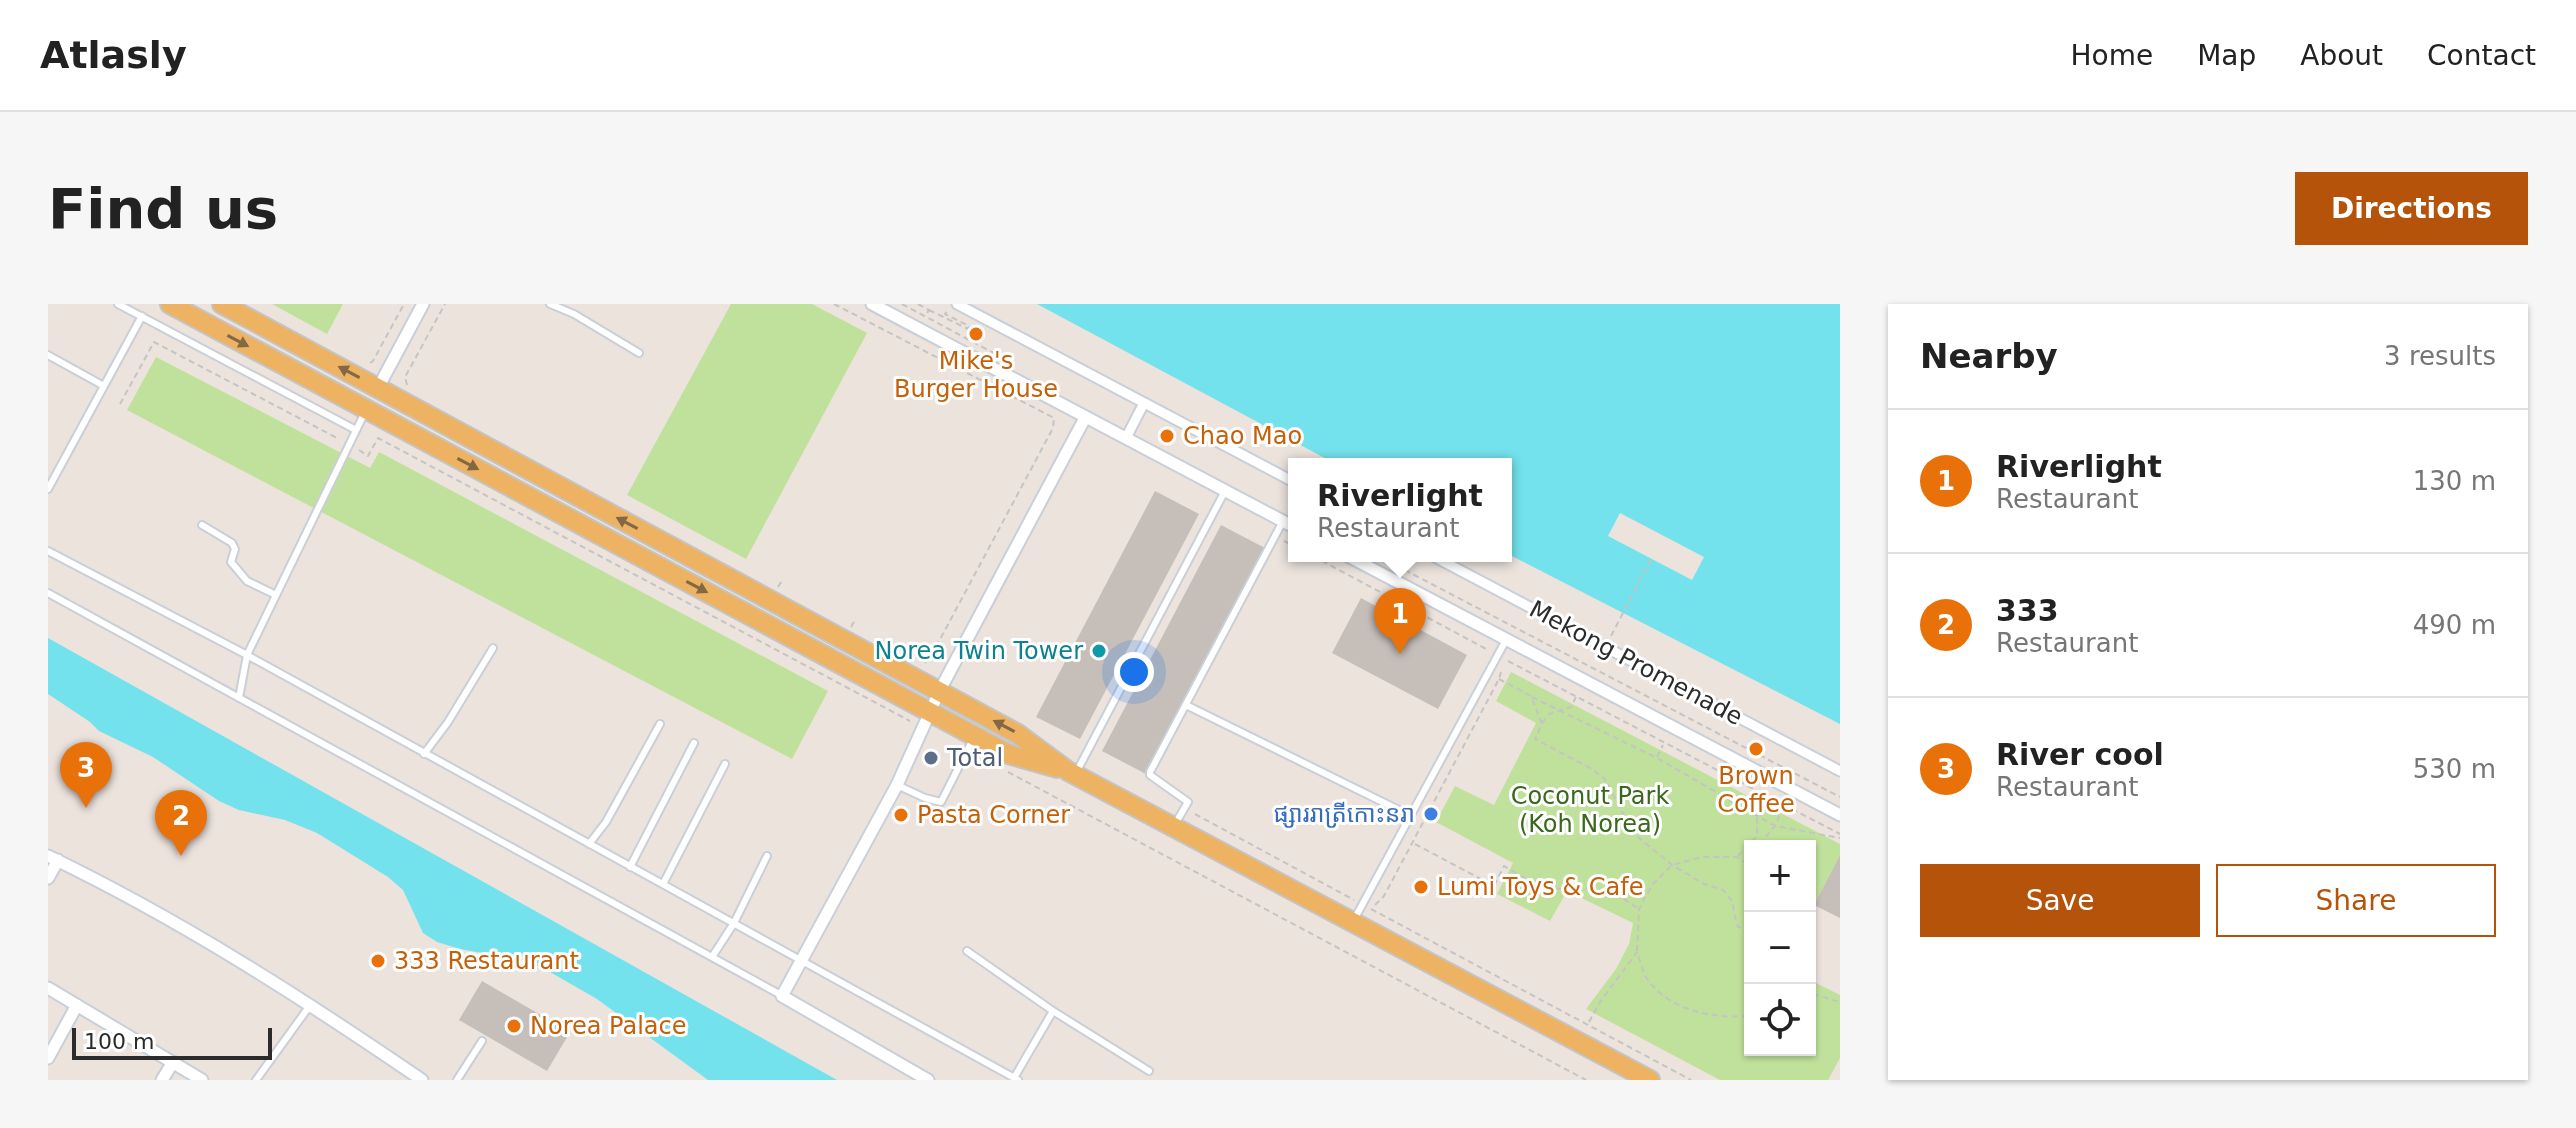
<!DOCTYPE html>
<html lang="en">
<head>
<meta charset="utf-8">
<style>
  :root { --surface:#fff; --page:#f6f6f6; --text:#222; --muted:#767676; --line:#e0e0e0; --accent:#b45309 }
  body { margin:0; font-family:"DejaVu Sans","Noto Sans Khmer",sans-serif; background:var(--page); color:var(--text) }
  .controls { position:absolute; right:24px; bottom:24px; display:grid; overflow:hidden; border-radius:0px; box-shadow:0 2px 6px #0004 }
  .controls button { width:72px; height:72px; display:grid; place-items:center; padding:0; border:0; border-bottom:2px solid var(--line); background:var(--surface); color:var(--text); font:40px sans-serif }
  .scale { position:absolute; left:24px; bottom:20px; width:200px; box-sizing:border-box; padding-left:8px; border:4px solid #2b2b2b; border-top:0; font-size:22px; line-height:28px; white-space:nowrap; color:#2b2b2b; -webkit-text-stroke:6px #fff; paint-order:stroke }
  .you { position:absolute; left:1086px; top:368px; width:28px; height:28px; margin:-20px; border:6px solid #fff; border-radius:50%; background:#1a73e8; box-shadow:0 0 0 12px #1a73e833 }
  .badge { display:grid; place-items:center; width:52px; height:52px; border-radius:50%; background:var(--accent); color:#fff; font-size:26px; font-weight:700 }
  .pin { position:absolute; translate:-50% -66px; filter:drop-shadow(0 2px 4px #0008) }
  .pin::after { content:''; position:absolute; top:42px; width:28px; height:24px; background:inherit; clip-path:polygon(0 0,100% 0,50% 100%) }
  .popup { position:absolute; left:1240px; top:154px; width:224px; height:104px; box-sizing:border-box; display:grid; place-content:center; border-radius:0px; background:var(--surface); filter:drop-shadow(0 2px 6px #0005); font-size:26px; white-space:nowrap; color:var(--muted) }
  .popup b { font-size:30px; color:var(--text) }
  .popup::after { content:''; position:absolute; left:50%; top:100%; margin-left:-16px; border:16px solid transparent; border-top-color:var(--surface) }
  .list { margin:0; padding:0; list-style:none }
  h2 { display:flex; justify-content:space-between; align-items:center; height:104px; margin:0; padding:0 32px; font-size:34px }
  h2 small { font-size:26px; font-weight:400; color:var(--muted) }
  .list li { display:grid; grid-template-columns:52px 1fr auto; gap:24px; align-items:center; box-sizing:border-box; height:144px; padding:0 32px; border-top:2px solid var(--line) }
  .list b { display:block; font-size:30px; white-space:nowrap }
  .list p { margin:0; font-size:26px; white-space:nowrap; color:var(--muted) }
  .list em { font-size:26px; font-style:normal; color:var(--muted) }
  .actions { display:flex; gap:16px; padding:24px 32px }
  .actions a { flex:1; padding:18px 0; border:2px solid var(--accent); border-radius:0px; text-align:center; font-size:28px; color:var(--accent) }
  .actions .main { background:var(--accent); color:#fff }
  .icon { flex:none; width:44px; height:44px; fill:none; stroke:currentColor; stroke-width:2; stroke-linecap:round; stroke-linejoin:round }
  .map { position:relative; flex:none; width:1792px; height:776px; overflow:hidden; border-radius:0px }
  header { display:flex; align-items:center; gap:48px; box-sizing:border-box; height:112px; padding:0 40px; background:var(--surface); border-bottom:2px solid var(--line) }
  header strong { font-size:38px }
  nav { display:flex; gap:44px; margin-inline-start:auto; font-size:28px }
  .intro { display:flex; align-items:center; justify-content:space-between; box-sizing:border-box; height:192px; padding:0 48px }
  h1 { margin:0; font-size:56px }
  .button { padding:20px 36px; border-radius:0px; background:var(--accent); color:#fff; font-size:28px; font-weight:700 }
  main { display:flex; gap:48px; padding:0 48px }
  aside { flex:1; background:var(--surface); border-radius:0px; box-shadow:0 2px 6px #0004 }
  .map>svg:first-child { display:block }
</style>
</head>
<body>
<header>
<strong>Atlasly</strong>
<nav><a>Home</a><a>Map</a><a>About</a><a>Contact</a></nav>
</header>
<div class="intro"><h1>Find us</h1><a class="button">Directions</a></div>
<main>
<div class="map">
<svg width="1792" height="776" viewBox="0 0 1792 776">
  <rect width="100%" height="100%" fill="#ece3dd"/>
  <path fill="#c0e19b" d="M224,0H295L279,30Z
    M683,0H764L819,29L698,255L579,191Z
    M108,53L322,164L331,148L780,387L744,455L79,106Z
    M1463,368L1792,540V551L1766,601L1762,632V542H1702V746H1762V676L1792,691V754L1780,776H1672L1538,705L1568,665L1581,640L1585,619L1519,587L1502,617L1449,590L1465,559L1388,518L1407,482L1446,501L1488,419L1448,397Z"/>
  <path fill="#73e2ec" d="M989,0H1792V420L1458,249V160H1288Z
    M0,334L789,776H660L549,695L495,664L473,656L412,645L389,638L375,629L355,586L340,573L269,529L237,516L191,506L171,497L105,453L51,427L42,418L0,390Z"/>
  <path fill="#ece3dd" d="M1572,209L1656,253L1644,276L1560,232Z"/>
  <path fill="#c5beb9" d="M1107,187L1151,210L1032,435L988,413Z
    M1173,221L1217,244L1098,470L1054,447Z
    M1313,294L1419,351L1390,405L1284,349Z
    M1792,551V614L1766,601Z
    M434,677L522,728L499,767L411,716Z"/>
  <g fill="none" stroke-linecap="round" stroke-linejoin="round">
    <g stroke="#c9cfd8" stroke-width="10">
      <path id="service" d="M70,0L308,126
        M502,0L526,10L591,49
        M0,51L56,82
        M0,185L94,12
        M154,221L184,239L187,245L183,258L199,277L228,291
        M0,247L199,351L970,776
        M0,289L733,691
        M191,394L199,351L318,106
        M1138,401L1361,511
        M376,450L400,418L445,344
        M1029,467L1177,187
        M849,481L877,494L893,498L926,433
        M1126,522L1140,498L1102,471V468L1235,217
        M541,540L558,518L612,420
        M582,563L646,439
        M615,580L677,460
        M1307,614L1458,336
        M919,647L1005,707L966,774
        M664,653L686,619L719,552
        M1005,707L1101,767
        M208,776L263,700
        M409,776L434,737"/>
    </g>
    <g stroke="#c9cfd8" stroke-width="13">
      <path id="pedestrian" d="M909,0L1246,178
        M1078,134L1096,99
        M1385,252L1792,467"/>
    </g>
    <g stroke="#c9cfd8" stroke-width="15">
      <path id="minor" d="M824,0L1246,223
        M330,84L375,0
        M1300,252L1792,511
        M0,552C131,615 254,694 374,776
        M0,574L10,556
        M0,684L154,776
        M0,754L29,701
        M114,776L125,758
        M880,776L734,692L849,481L892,386L1037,114"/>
    </g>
    <g stroke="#c4c4c4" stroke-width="22">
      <path id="primary" d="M122,0L960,450L1009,464
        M174,0L970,430L1020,467L1602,776"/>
    </g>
    <path stroke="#c4c4c4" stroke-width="2" stroke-dasharray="6 4" stroke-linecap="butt" d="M786,0L1006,114L1005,124L881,356L873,361
      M854,0L955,54
      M870,0L881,6L878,11
      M881,6L920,25L921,22L897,10L900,6
      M322,59L325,57L356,0
      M359,81L357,73L397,0
      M72,100L106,38L291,135
      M311,146L320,152L330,134L862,417
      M1236,237L1246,242
      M1265,252L1440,346
      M1330,252L1792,493
      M730,283L735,275
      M803,323L808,314
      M1563,332L1603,255
      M1460,357L1792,530
      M1451,375L1483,392L1494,420L1487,435L1542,464L1557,475L1585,529L1624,561L1656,580L1675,586L1684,597L1689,622L1702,630
      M1484,393L1609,454L1727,522L1792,534
      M1494,419L1501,410L1523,403L1528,393
      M1609,453L1615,441
      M960,468L1538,776
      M1147,510L1306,596
      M1367,540L1446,582L1456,562L1498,586L1530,583L1568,590L1591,605
      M1715,542V536L1727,522L1735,502
      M1690,552L1709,532V512L1718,493
      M1327,601L1336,592L1451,375L1453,368
      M1323,605L1643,776
      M1589,647L1591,605L1604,581L1624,561L1654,553H1689L1702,562
      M1765,690L1792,698
      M1541,718L1552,698L1589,648C1592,656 1594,666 1598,673C1620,707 1665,715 1702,712"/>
    <use href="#service" stroke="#fff" stroke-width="6"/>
    <use href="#pedestrian" stroke="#fff" stroke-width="9"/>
    <use href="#minor" stroke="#fff" stroke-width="11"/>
    <use href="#primary" stroke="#edb362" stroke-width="18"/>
  </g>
  <defs><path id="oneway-solid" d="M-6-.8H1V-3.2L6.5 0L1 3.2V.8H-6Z" transform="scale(2)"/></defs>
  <g fill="#826844">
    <use href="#oneway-solid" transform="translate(190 37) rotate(28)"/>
    <use href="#oneway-solid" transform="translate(301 68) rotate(-152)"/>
    <use href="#oneway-solid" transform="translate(420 160) rotate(28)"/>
    <use href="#oneway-solid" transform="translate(579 219) rotate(-152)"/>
    <use href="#oneway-solid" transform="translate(649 283) rotate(28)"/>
    <use href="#oneway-solid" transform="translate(956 422) rotate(-152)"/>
  </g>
  <g fill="#e8710a" stroke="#fff" stroke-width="3">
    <circle cx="928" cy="30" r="8"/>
    <circle cx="1119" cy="132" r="8"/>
    <circle cx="1708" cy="445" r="8"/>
    <circle cx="853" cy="511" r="8"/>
    <circle cx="1373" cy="583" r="8"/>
    <circle cx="330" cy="657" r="8"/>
    <circle cx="466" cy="722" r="8"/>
  </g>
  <circle fill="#0f9aa8" stroke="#fff" stroke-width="3" cx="1051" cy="347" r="8"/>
  <circle fill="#5c6f8a" stroke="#fff" stroke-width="3" cx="883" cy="454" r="8"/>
  <circle fill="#3f7fe0" stroke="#fff" stroke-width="3" cx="1383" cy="510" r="8"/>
  <g text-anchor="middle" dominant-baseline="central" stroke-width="6" stroke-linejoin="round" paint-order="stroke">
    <g font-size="24" fill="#c56008" stroke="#fff" text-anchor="start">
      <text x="928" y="57" text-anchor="middle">Mike's<tspan x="928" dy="28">Burger House</tspan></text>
      <text x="1135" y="132">Chao Mao</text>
      <text x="1708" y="472" text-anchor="middle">Brown<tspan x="1708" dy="28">Coffee</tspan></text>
      <text x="869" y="511">Pasta Corner</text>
      <text x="1389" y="583">Lumi Toys &amp; Cafe</text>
      <text x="346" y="657">333 Restaurant</text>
      <text x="482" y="722">Norea Palace</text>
    </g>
    <g font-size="24" fill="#0d838f" stroke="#fff" text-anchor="end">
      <text x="1035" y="347">Norea Twin Tower</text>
    </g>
    <g font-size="24" fill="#2b2b2b" stroke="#fff">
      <text transform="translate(1588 359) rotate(28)">Mekong Promenade</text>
    </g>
    <g font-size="24" fill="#4e5e75" stroke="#fff" text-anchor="start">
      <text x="899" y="454">Total</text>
    </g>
    <g font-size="24" fill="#39671c" stroke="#fff">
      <text x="1542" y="492">Coconut Park<tspan x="1542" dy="28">(Koh Norea)</tspan></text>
    </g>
    <g font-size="24" fill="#366cbe" stroke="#fff" text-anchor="end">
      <text x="1367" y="510">ផ្សាររាត្រីកោះនរា</text>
    </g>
  </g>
</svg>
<div class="controls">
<button>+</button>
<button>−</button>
<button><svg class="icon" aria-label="locate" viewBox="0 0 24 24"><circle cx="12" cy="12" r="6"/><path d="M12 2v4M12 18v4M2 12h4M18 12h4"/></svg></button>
</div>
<div class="scale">100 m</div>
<div class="you"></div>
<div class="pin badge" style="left:1352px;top:350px;background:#e8710a">1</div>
<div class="popup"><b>Riverlight</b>Restaurant</div>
<div class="pin badge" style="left:133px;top:552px;background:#e8710a">2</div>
<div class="pin badge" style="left:38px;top:504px;background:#e8710a">3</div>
</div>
<aside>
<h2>Nearby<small>3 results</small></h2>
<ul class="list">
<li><span class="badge" style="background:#e8710a">1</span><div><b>Riverlight</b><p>Restaurant</p></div><em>130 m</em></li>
<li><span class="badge" style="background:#e8710a">2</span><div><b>333</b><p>Restaurant</p></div><em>490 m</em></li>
<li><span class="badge" style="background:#e8710a">3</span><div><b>River cool</b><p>Restaurant</p></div><em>530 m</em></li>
</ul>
<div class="actions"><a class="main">Save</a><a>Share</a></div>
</aside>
</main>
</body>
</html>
